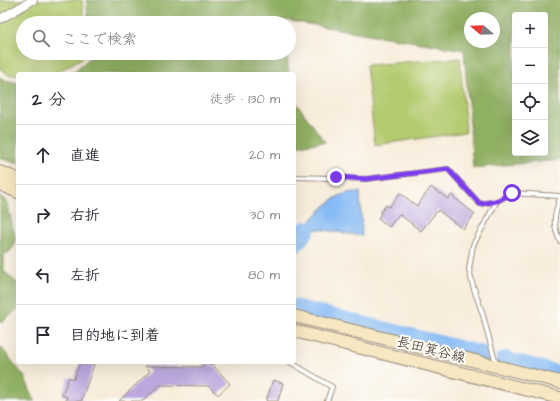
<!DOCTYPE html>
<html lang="ja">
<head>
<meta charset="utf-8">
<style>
  :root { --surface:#fff; --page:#f2f2f3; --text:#2b2b33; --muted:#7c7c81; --line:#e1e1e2 }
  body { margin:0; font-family:"Architects Daughter","Klee One",sans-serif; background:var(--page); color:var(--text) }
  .controls { position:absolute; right:12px; top:12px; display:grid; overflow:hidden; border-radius:4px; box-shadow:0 4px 16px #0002 }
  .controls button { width:36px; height:36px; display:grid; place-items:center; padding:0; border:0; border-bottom:1px solid var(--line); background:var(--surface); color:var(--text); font:20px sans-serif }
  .compass { position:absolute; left:464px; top:12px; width:36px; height:36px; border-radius:50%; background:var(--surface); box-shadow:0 4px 16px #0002; rotate:289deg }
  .stop { position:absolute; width:12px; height:12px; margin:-9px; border:3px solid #7c3aed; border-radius:50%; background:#fff }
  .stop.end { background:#7c3aed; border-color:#fff; box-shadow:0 1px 4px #0008 }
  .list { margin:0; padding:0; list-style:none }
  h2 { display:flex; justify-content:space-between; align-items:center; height:52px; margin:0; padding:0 16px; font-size:17px }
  h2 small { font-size:13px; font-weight:400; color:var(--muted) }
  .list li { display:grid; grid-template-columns:26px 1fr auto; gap:12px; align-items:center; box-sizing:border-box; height:60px; padding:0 16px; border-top:1px solid var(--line) }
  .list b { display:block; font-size:15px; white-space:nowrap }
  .list em { font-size:13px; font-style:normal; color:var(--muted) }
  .icon { flex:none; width:22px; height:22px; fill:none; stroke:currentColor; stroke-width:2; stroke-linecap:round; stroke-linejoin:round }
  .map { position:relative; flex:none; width:560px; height:401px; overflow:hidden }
  .search { position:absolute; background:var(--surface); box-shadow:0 4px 16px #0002; left:16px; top:16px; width:280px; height:44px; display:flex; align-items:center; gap:10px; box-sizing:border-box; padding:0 14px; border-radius:22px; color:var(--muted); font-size:15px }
  .panel { position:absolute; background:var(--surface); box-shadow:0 4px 16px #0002; left:16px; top:72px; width:280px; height:292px; border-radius:4px }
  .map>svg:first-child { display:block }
</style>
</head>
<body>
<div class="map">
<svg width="560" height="401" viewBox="0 0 560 401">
  <rect width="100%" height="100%" fill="#fdfcf7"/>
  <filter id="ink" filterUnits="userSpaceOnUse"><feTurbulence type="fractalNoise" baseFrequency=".025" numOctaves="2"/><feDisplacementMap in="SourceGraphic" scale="8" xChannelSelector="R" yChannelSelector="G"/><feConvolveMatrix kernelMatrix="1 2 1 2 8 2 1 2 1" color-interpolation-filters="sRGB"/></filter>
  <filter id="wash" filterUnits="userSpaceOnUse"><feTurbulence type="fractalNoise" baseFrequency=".012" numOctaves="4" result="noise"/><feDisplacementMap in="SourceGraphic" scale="16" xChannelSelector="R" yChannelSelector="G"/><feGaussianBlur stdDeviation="0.9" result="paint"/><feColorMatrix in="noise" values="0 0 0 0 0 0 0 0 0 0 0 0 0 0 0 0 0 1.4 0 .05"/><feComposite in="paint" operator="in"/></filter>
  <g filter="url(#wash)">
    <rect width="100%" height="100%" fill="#f8eddc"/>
    <path fill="#b4cb6f" stroke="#787a46" d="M0,0H82L85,23H23V53L89,54L54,74L9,75L0,69Z
      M460,58L466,132L375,145L366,65Z"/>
    <path fill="#8faf62" stroke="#656c40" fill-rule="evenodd" d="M86,0H560V160L473,168L464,50L284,20V23H89ZM515,15H545V153H515ZM470,18H494V42H470Z
      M93,53H287L289,74H71L93,55Z
      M0,77L5,80L18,83V164L0,158Z
      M294,100L325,142L294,146Z
      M0,196L7,202L15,237L14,246L10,251L3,256L4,271L18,284V309L0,323Z
      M0,346L24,376L35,401H0Z"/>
    <path fill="#87bbf5" stroke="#61728a" d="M360,192L362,236L318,229L309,232L304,228C314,218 330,198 344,194C349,192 355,192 360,192Z"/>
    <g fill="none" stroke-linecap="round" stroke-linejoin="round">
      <path stroke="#87bbf5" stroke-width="18" d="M294,245L306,230
        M294,308L483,355
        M505,360L560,375"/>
    </g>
    <g id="blocks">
      <path fill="#bca8de" d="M431,187L448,199L451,195L475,214L463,229L438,210L421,231L399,214L389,227L378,218L381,214L380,213L386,205L389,207L400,193L417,206Z
        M80,362H95L81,401H66L67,397L62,395L69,377L74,379Z
        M207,362L210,366L212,364L230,384L218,395L209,386L160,385L143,401H119L150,371L145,366L202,367Z
        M273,380L283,383L278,401H266Z"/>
    </g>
  </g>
  <g filter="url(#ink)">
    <use href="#blocks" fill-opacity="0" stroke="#9a8c7d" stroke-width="1"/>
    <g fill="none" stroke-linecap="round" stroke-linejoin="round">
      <g stroke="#9a8c7d" stroke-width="6">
        <path id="lane" d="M294,177L366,179L448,169L480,204L497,201
          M560,198C554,216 552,224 560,241
          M290,362L332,387L327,401
          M496,364L482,312L473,286L469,269L473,245L497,201L512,193L560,196"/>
      </g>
      <g stroke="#9a8c7d" stroke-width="10">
        <path id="street" d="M0,19L33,0"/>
      </g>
      <g stroke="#9a8c7d" stroke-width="14">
        <path id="secondary" d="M0,172L18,179
          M0,184L18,192
          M294,316L560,382
          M294,331L560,398"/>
      </g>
      <use href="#lane" stroke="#fff" stroke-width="4"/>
      <use href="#street" stroke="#fff" stroke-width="8"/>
      <use href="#secondary" stroke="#f7e8c3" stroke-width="12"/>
    </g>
  </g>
  <g fill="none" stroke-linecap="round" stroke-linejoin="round" filter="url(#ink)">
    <path stroke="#7c3aed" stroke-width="5" d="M336,177L366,179L448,169L480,204L497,201L512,193"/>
  </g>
  <g text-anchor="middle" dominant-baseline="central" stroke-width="4" stroke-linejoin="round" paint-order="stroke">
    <g font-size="14" fill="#3b2a1e" stroke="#fdfcf7">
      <text transform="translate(431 350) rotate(14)">長田箕谷線</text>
    </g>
  </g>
</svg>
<div class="controls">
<button>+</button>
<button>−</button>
<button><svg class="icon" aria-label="locate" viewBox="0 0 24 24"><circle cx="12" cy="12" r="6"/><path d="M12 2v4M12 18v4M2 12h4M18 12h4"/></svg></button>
<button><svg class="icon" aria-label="layers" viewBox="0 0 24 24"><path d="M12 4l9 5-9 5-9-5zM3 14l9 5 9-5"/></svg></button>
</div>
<svg class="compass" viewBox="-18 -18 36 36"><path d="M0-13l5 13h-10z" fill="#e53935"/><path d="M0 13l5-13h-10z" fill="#7c7c81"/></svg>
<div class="stop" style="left:512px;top:193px"></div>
<div class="stop end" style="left:336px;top:177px"></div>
<div class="search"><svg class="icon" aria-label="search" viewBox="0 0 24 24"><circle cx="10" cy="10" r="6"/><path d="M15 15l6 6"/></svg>ここで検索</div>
<section class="panel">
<h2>2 分<small>徒歩 · 130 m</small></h2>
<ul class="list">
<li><svg class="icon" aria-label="ahead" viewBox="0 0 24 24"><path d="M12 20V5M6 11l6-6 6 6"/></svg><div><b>直進</b></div><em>20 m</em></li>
<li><svg class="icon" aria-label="right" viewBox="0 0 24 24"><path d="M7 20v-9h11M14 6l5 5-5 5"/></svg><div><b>右折</b></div><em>30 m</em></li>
<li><svg class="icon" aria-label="left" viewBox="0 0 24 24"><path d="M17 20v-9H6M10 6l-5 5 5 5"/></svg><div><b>左折</b></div><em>80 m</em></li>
<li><svg class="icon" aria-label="arrive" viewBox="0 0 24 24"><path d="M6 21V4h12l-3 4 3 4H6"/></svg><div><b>目的地に到着</b></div></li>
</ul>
</section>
</div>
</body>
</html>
